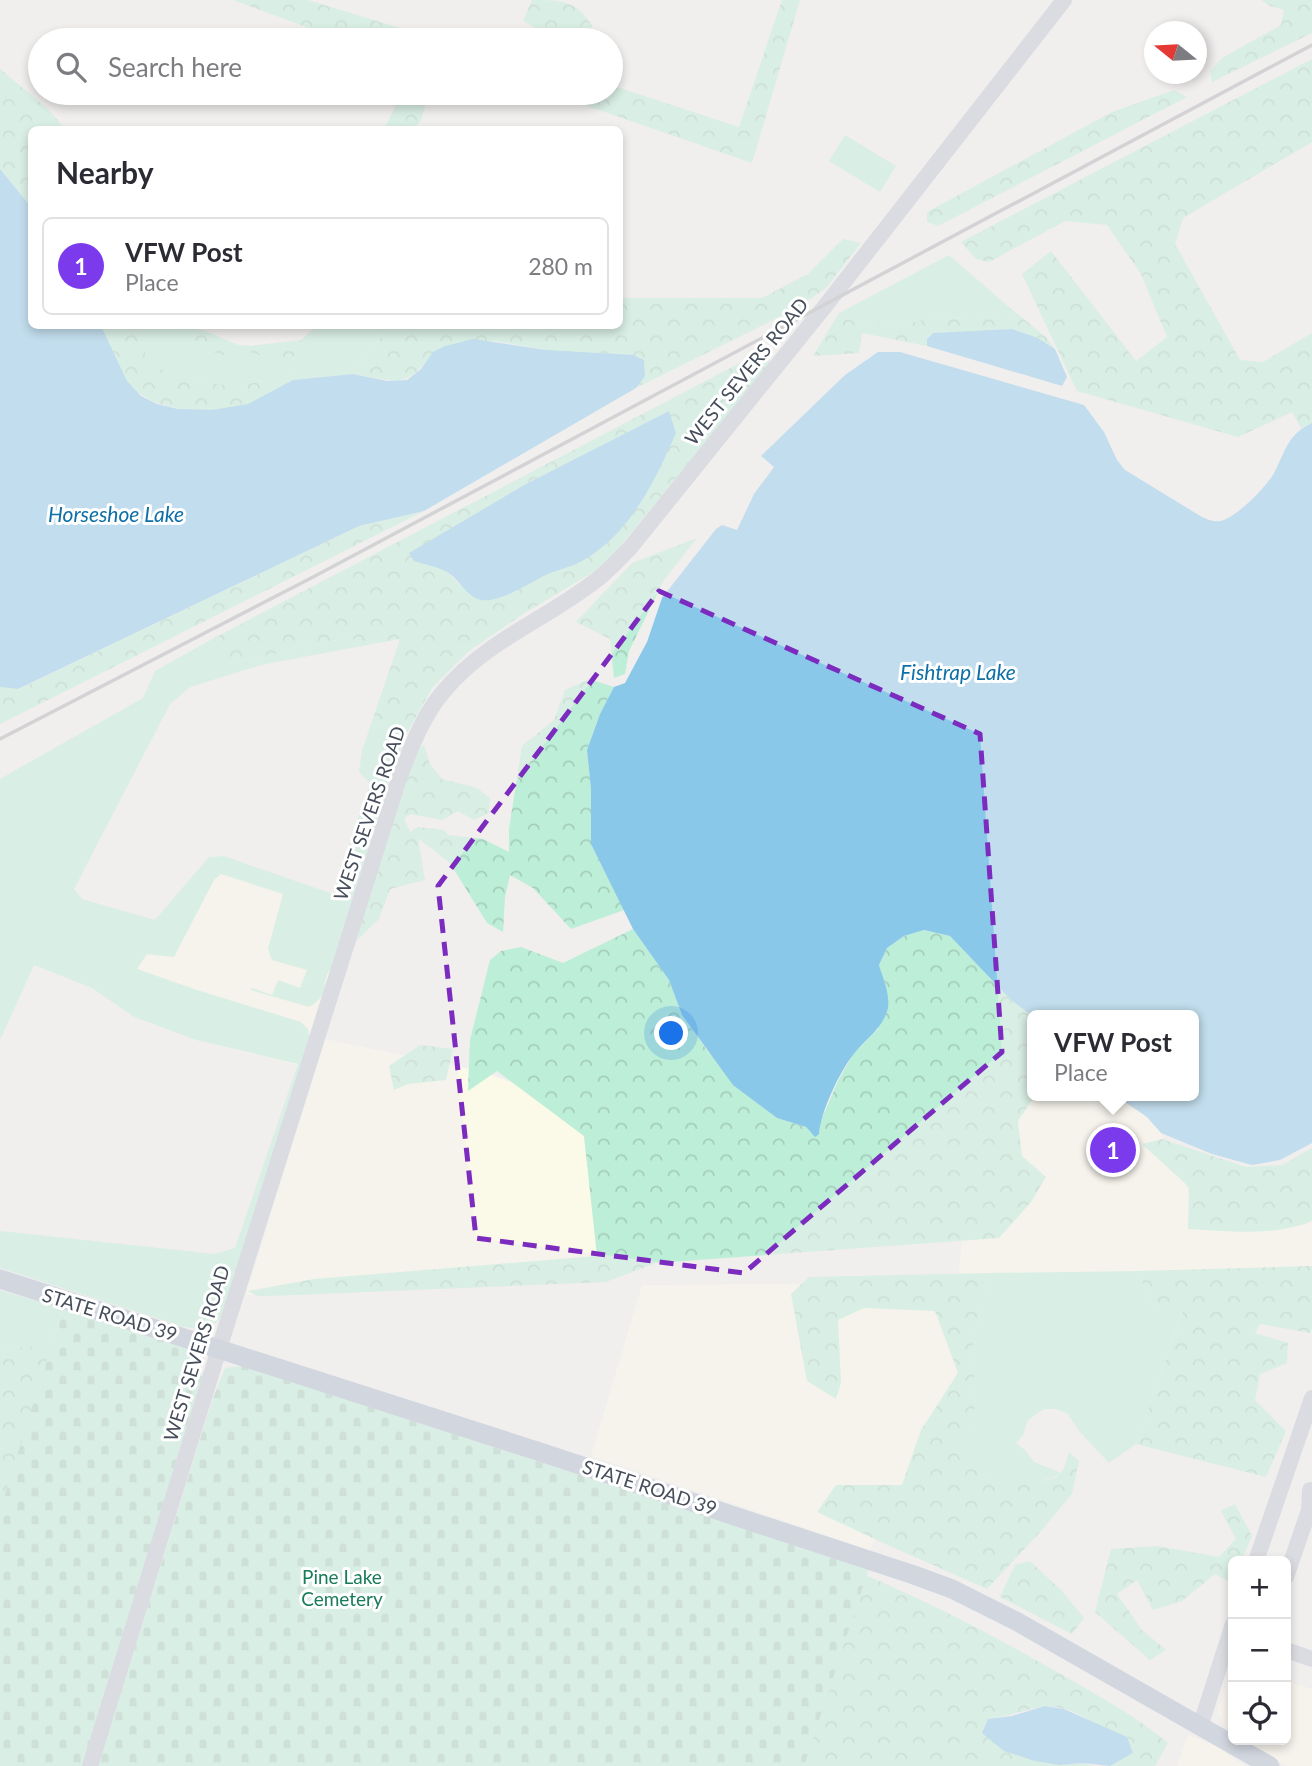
<!DOCTYPE html>
<html lang="en">
<head>
<meta charset="utf-8">
<style>
  :root { --surface:#fff; --page:#f7f7f7; --text:#2b2b33; --muted:#7c7c81; --line:#e1e1e2; --accent:#7c3aed }
  body { margin:0; font-family:Lato,sans-serif; background:var(--page); color:var(--text) }
  .controls { position:absolute; right:21px; bottom:21px; display:grid; overflow:hidden; border-radius:10px; box-shadow:0 4px 10px #0003 }
  .controls button { width:63px; height:63px; display:grid; place-items:center; padding:0; border:0; border-bottom:2px solid var(--line); background:var(--surface); color:var(--text); font:35px sans-serif }
  .compass { position:absolute; left:1144px; top:21px; width:63px; height:63px; border-radius:50%; background:var(--surface); box-shadow:0 4px 10px #0003; rotate:288deg }
  .you { position:absolute; left:672px; top:1034px; width:24px; height:24px; margin:-18px; border:5px solid #fff; border-radius:50%; background:#1a73e8; box-shadow:0 0 0 10px #1a73e833 }
  .badge { display:grid; place-items:center; width:46px; height:46px; border-radius:50%; background:var(--accent); color:#fff; font-size:23px; font-weight:700 }
  .pin { position:absolute; translate:-50% -50%; border:4px solid #fff; box-shadow:0 2px 7px #0006 }
  .popup { position:absolute; left:1027px; top:1010px; width:172px; height:91px; box-sizing:border-box; display:grid; place-content:center; border-radius:10px; background:var(--surface); filter:drop-shadow(0 2px 5px #0005); font-size:23px; white-space:nowrap; color:var(--muted) }
  .popup b { font-size:26px; color:var(--text) }
  .popup::after { content:''; position:absolute; left:50%; top:100%; margin-left:-14px; border:14px solid transparent; border-top-color:var(--surface) }
  .list { margin:0; padding:0; list-style:none }
  h2 { display:flex; justify-content:space-between; align-items:center; height:91px; margin:0; padding:0 28px; font-size:30px }
  h2 small { font-size:23px; font-weight:400; color:var(--muted) }
  .list li { display:grid; grid-template-columns:46px 1fr auto; gap:21px; align-items:center; box-sizing:border-box; height:98px; margin:0 14px 14px; padding:0 14px; border:2px solid var(--line); border-radius:10px }
  .list b { display:block; font-size:26px; white-space:nowrap }
  .list p { margin:0; font-size:23px; white-space:nowrap; color:var(--muted) }
  .list em { font-size:23px; font-style:normal; color:var(--muted) }
  .icon { flex:none; width:38px; height:38px; fill:none; stroke:currentColor; stroke-width:2; stroke-linecap:round; stroke-linejoin:round }
  .map { position:relative; flex:none; width:1312px; height:1766px; overflow:hidden }
  .search { position:absolute; background:var(--surface); box-shadow:0 4px 10px #0003; left:28px; top:28px; width:595px; height:77px; display:flex; align-items:center; gap:18px; box-sizing:border-box; padding:0 24px; border-radius:38px; color:var(--muted); font-size:26px }
  .panel { position:absolute; background:var(--surface); box-shadow:0 4px 10px #0003; left:28px; top:126px; width:595px; height:203px; border-radius:10px }
  .map>svg:first-child { display:block }
</style>
</head>
<body>
<div class="map">
<svg width="1312" height="1766" viewBox="0 0 1312 1766">
  <defs>
    <pattern id="forest-crowns" width="20" height="18" patternUnits="userSpaceOnUse" patternTransform="scale(1.75)"><rect width="20" height="18" fill="#bdeed7"/><path d="M2 6a3 3 0 1 1 6 0M12 15a3 3 0 1 1 6 0" fill="none" stroke="#a4cebb"/></pattern>
    <pattern id="cemetery-stones" width="16" height="16" patternUnits="userSpaceOnUse" patternTransform="scale(1.75)"><rect width="16" height="16" fill="#bdeed7"/><path d="M2 7V4a2 2 0 0 1 4 0v3zM10 15v-3a2 2 0 0 1 4 0v3z" fill="#a4cebb"/></pattern>
  </defs>
  <rect width="100%" height="100%" fill="#f1eeee"/>
  <path fill="#fbf9e7" d="M224,856L352,902L302,1066L196,1040L134,1017L115,1004L121,983L209,857Z
    M325,1039L479,1071L580,1105L600,1266L246,1295Z
    M1032,1096H1116L1147,1117L1161,1133L1204,1224L1312,1220V1267L958,1283L972,1124Z
    M917,1284L964,1359L870,1550L591,1456L642,1285Z
    M1232,1664H1233V1733L1223,1725L1218,1711Z
    M1286,1681L1312,1689V1766H1287L1258,1752L1242,1740H1286Z
    M1188,1735L1215,1745L1245,1766H1177Z"/>
  <path fill="#bdeed7" d="M845,135L896,166L880,192L829,161Z
    M949,255L1010,308L1009,316L932,318L894,327L855,322L839,313Z
    M141,326H183L181,332L239,352V345L250,346L251,352L258,356L306,342L301,340L317,326H389L353,374L293,380L295,369C280,369 274,377 260,381C224,393 179,376 146,364Z
    M214,638L221,644L230,664L345,638L378,643L261,665L190,687L170,704L74,889L82,899L155,920L209,857L224,856L333,894L370,783L359,772L362,751L372,721L407,733L389,779L333,966C318,982 333,994 309,1007L251,990L252,988L272,995L278,980L300,988L307,970L272,960L268,949L283,894L221,874L214,880L174,957L147,954L137,969L197,990L301,1022L308,1029L310,1042L227,1304L219,1320L206,1330L184,1327L0,1268V1231L215,1254L235,1248L298,1064L196,1040L134,1017L92,988L34,965L0,1040V779L143,698L155,671Z
    M1138,1271L1151,1305L1183,1310L1136,1444L1109,1463L1080,1432L1067,1413L1056,1409H1044L1028,1420L1023,1435L1016,1443L1024,1449L1034,1462L1061,1473C1039,1488 1004,1479 978,1475L963,1447L975,1421L973,1342L990,1273Z
    M0,1290L63,1309L51,1347L0,1349Z"/>
  <path fill="url(#forest-crowns)" fill-rule="evenodd" d="M233,0H308L439,40H341Z
    M532,0C560,0 577,0 592,26L588,36L547,35L523,21Z
    M782,0H800L752,163L550,93H611V85L739,127Z
    M1261,0H1312V33L1212,82L1210,71L1222,58L1281,25L1284,10L1270,6Z
    M1312,59V142L1183,218L1175,244L1240,360L1263,362L1312,333V423L1301,428L1292,412L1238,437L1077,391L1022,274L1051,251L1136,361L1167,337L1141,274L1107,225L1065,221L989,262L976,259L961,242Z
    M0,69L48,109L65,129L32,130L31,207L0,169Z
    M1174,90L1187,97L938,226L927,222V212L1112,112Z
    M402,93H429L421,120L415,129H384Z
    M843,239L861,243L826,288L797,308L636,388L644,376L546,350L495,341L433,352C406,392 394,380 353,374L389,326H620V298H762L808,274Z
    M1010,308L1046,337L1055,349L1038,338L958,332L933,333L927,339V346L862,333L859,353L813,356L839,313L855,322L894,327L932,318L1009,316Z
    M101,326H141L147,364C179,376 225,393 260,381C275,376 278,369 296,369L293,380C279,387 262,400 246,405C209,415 156,414 129,384C116,369 109,343 101,326Z
    M183,326C197,325 224,340 239,345V352L235,358L212,352L181,332Z
    M301,340L306,342V347C292,363 268,361 250,352V346Z
    M759,353L771,362L605,565L523,614L469,651L432,688L407,733L372,721L400,639L378,643L345,638L229,664L221,644L214,638ZM669,411L581,562L548,573L499,597L470,594L446,571L526,484Z
    M424,511L0,724V687L19,689L359,526Z
    M697,538L664,580L629,651L625,674L614,678L610,639L576,622L632,563Z
    M589,679L614,687L600,714L587,750L591,789V844L624,910L571,929L533,888L510,875L505,897L503,932L487,923L450,863L418,838L425,880L390,889L379,919L354,943L392,817L417,750L424,745L430,764L442,779L477,788L490,798L489,813L474,820L458,811L442,820L411,814L404,818L410,832L418,827L444,830L448,835L483,839L509,852V829L522,746L554,720L565,690Z
    M633,929L669,980L682,1015L709,1053L758,1103L777,1118L806,1127L811,1133H819L820,1123L838,1081L853,1054L878,1029L886,989L879,965L887,948L904,936L924,930L950,936L1010,999L1032,1016V1096H1035L1018,1121L1022,1156L1046,1177L1031,1202L999,1238L656,1263L606,1282L296,1295L258,1296L248,1291L314,1279L597,1256L584,1136L497,1071L468,1091L470,1040L490,960L501,951L521,947L563,963Z
    M420,1045L453,1049L446,1080L408,1084L394,1090L389,1066Z
    M1162,1139L1246,1167L1282,1165L1312,1148V1221C1274,1237 1227,1231 1188,1229L1189,1187L1142,1144Z
    M1312,1266V1328L1310,1333L1260,1324L1255,1333L1288,1343L1287,1363L1260,1374L1255,1400L1286,1431L1266,1477L1136,1444L1183,1311L1151,1305L1138,1271Z
    M990,1273L973,1342L975,1421L963,1447L979,1475C996,1478 1050,1488 1061,1473C1065,1468 1067,1458 1069,1452L1079,1461L1072,1494L1042,1530L987,1589L881,1542L817,1512L836,1485H902L921,1430L958,1373L935,1311L864,1308L838,1320L841,1383L836,1399L807,1381L791,1294L809,1277Z
    M127,1342L0,1589V1349Z
    M1235,1504L1252,1536L1241,1561H1233V1577L1231,1583L1215,1574L1182,1601L1153,1610L1137,1580L1117,1594L1142,1630L1166,1650L1150,1660L1095,1612L1111,1549L1157,1546L1219,1557L1236,1539L1221,1511Z
    M1030,1561L1062,1591L1084,1618L1072,1634L1000,1597L1015,1565Z
    M844,1566C922,1598 991,1634 1064,1676C1100,1697 1136,1716 1168,1743L1155,1766H1110L1133,1753C1110,1734 1074,1702 1042,1707C1023,1710 1007,1717 988,1719L1060,1765L1083,1763L1094,1766H794Z"/>
  <path fill="url(#cemetery-stones)" d="M63,1309L196,1352L200,1360L202,1377L83,1766H0V1510Z
    M242,1366L869,1568L804,1766H98L213,1398L225,1368Z"/>
  <path fill="#8ac8ea" d="M0,169L31,207L32,326H101L127,381L141,396L157,404L178,409L212,410L248,404L293,380L353,374L387,381L407,380L421,369L433,352L445,346L473,339L546,350L633,355L644,360L645,376L636,388L424,511L359,526L18,689L0,687Z
    M1012,329L1038,338L1055,349L1067,377L1062,386L927,346V339L933,333Z
    M878,352H900L1084,405L1104,432L1117,460L1125,470L1202,517C1209,520 1216,523 1224,520C1239,514 1264,489 1273,475C1285,453 1287,434 1312,423V1143L1280,1160L1252,1165L1212,1154L1161,1133L1147,1117L1116,1096H1194V1015L1032,1016L1010,999L950,936L924,930L904,936L887,948L879,965C883,978 890,994 888,1008C883,1029 865,1039 853,1055C839,1073 821,1111 819,1134L815,1137L806,1127L777,1118L733,1085L682,1015L669,980L633,929L591,844V789L587,750L600,714L614,687L625,683L647,642L662,598L716,529L722,525L737,530L754,494L774,467L761,456L845,375Z
    M669,411L676,433C655,481 630,534 582,561C570,568 554,570 542,577C528,584 498,603 482,600C466,598 459,577 445,571C435,566 424,564 414,561L409,553L526,484Z
    M1045,1706L1064,1709L1127,1737L1133,1753L1110,1766L1083,1763L1060,1765L1035,1761L1004,1751L982,1733L988,1719L1012,1716Z"/>
  <g fill="none" stroke-linecap="round" stroke-linejoin="round">
    <path stroke="#bfc6d0" stroke-width="16" d="M1256,1561L1312,1398
      M1286,1577L1309,1510L1310,1490
      M1286,1650L1312,1659
      M1200,1727L1233,1624
      M90,1766L219,1349L399,778C411,748 422,717 443,692C486,640 548,619 599,578C610,569 620,558 630,548L826,305L1064,0"/>
    <path stroke="#aeb9cd" stroke-width="19" d="M0,1279L534,1450L914,1575L952,1589L1016,1621L1270,1766"/>
    <path stroke="#b0b2b8" stroke-width="3.5" d="M0,739L315,576L1312,45"/>
  </g>
  <path d="M0 0H1312V1766H0ZM659,591L980,734L1002,1052L744,1273L476,1238L438,886Z" fill="#f1eeee" fill-opacity=".55" fill-rule="evenodd"/>
  <path fill="none" stroke="#7b2cbf" stroke-width="5" stroke-dasharray="14 9" stroke-linejoin="round" d="M659,591L980,734L1002,1052L744,1273L476,1238L438,886Z"/>
  <g text-anchor="middle" dominant-baseline="central" stroke-width="6" stroke-linejoin="round" paint-order="stroke">
    <g font-size="19" fill="#464e5b" stroke="#fff">
      <text transform="translate(746 371) rotate(-51)">WEST SEVERS ROAD</text>
      <text transform="translate(369 813) rotate(-71)">WEST SEVERS ROAD</text>
      <text transform="translate(110 1314) rotate(17)">STATE ROAD 39</text>
      <text transform="translate(196 1353) rotate(-73)">WEST SEVERS ROAD</text>
      <text transform="translate(650 1487) rotate(18)">STATE ROAD 39</text>
    </g>
    <g font-size="19" fill="#187c59" stroke="#fff">
      <text x="342" y="1576">Pine Lake<tspan x="342" dy="22">Cemetery</tspan></text>
    </g>
    <g font-size="21" font-style="italic" fill="#0e70a7" stroke="#fff">
      <text x="116" y="513">Horseshoe Lake</text>
      <text x="958" y="671">Fishtrap Lake</text>
    </g>
  </g>
</svg>
<div class="controls">
<button>+</button>
<button>−</button>
<button><svg class="icon" aria-label="locate" viewBox="0 0 24 24"><circle cx="12" cy="12" r="6"/><path d="M12 2v4M12 18v4M2 12h4M18 12h4"/></svg></button>
</div>
<svg class="compass" viewBox="-18 -18 36 36"><path d="M0-13l5 13h-10z" fill="#e53935"/><path d="M0 13l5-13h-10z" fill="#7c7c81"/></svg>
<div class="you"></div>
<div class="pin badge" style="left:1113px;top:1150px">1</div>
<div class="popup"><b>VFW Post</b>Place</div>
<div class="search"><svg class="icon" aria-label="search" viewBox="0 0 24 24"><circle cx="10" cy="10" r="6"/><path d="M15 15l6 6"/></svg>Search here</div>
<section class="panel">
<h2>Nearby<small></small></h2>
<ul class="list">
<li><span class="badge">1</span><div><b>VFW Post</b><p>Place</p></div><em>280 m</em></li>
</ul>
</section>
</div>
</body>
</html>
